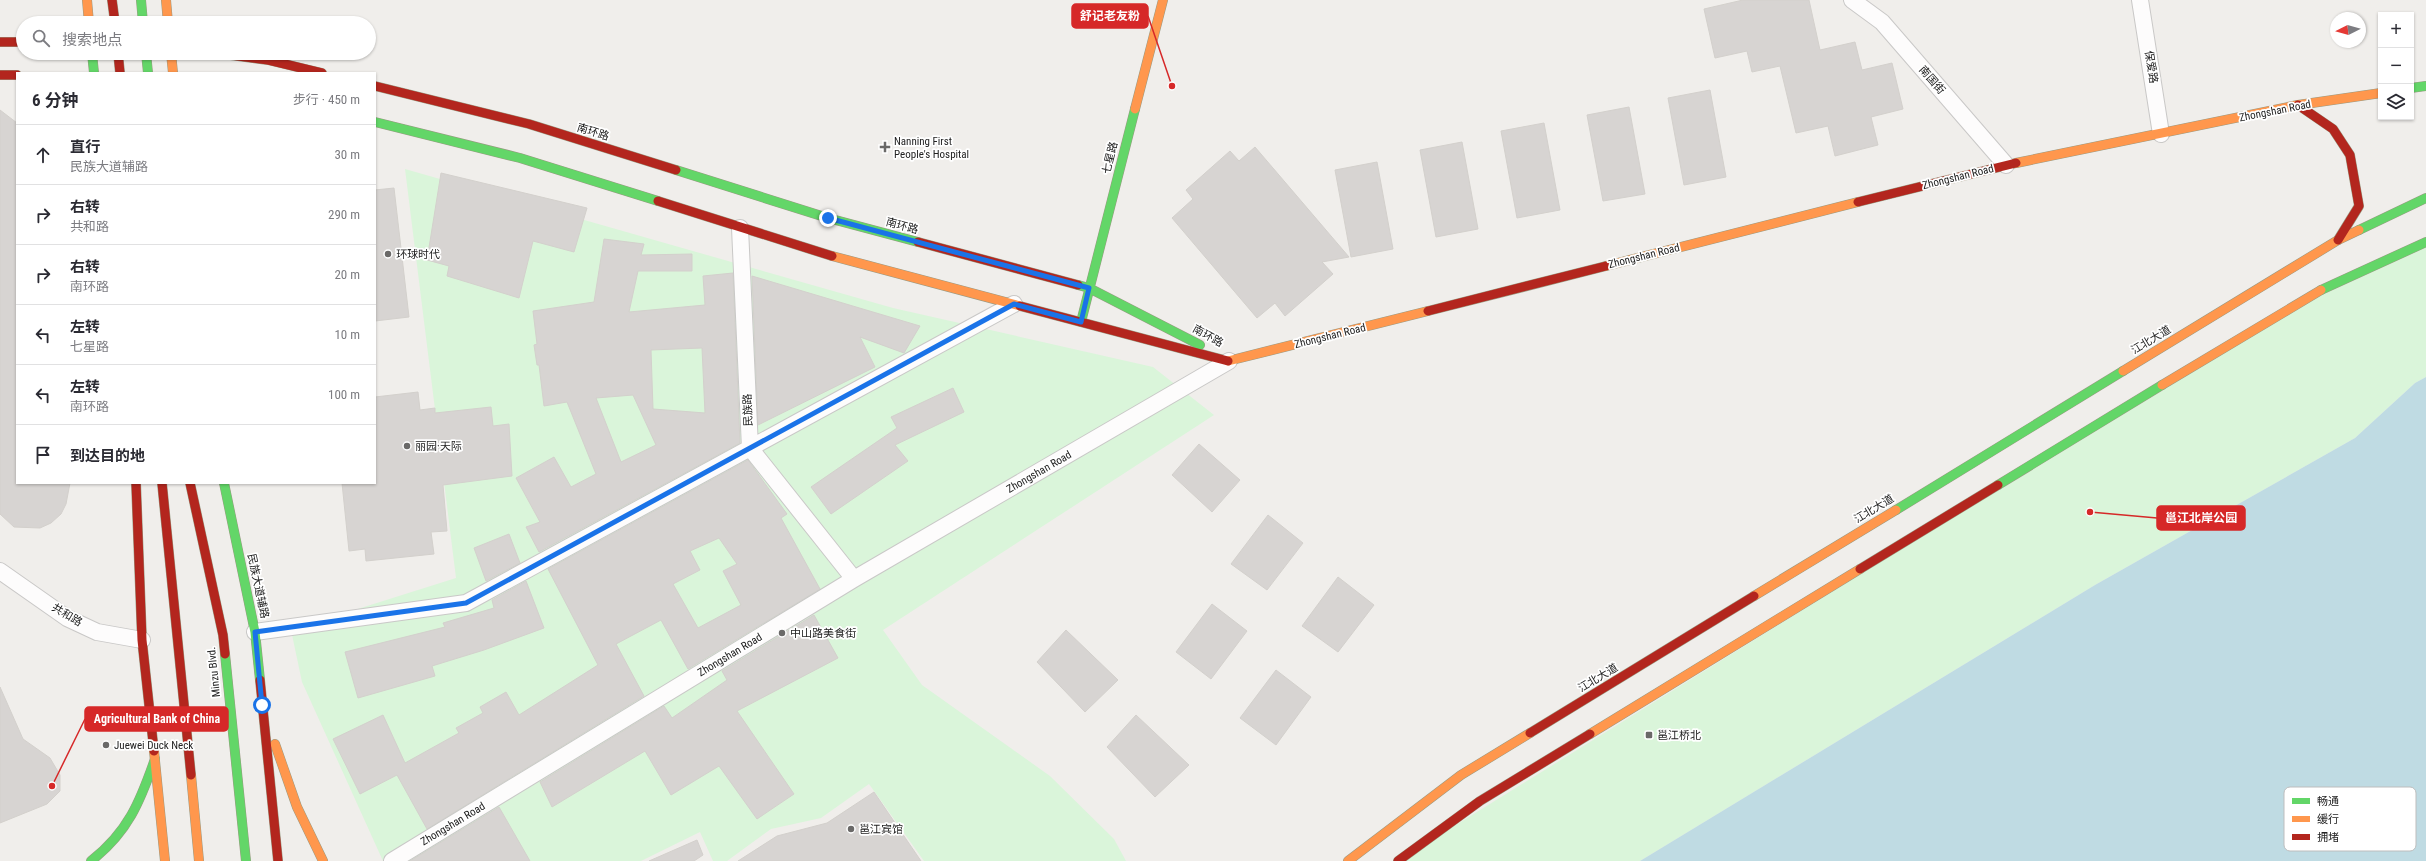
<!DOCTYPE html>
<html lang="zh">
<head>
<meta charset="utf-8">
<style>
  :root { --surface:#fff; --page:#f7f7f7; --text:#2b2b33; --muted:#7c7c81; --line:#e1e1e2 }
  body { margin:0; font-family:"Roboto Condensed","Noto Sans SC",sans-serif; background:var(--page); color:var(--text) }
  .controls { position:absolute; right:12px; top:12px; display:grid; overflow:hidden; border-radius:0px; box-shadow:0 1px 3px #0004 }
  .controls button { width:36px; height:36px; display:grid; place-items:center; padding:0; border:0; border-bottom:1px solid var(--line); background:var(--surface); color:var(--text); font:20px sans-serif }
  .compass { position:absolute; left:2330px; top:12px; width:36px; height:36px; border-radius:50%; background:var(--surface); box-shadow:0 1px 3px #0004; rotate:264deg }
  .stop { position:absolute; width:12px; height:12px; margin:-9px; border:3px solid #1a73e8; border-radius:50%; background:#fff }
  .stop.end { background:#1a73e8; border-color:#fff; box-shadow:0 1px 4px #0008 }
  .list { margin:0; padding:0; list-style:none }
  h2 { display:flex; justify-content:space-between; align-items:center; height:52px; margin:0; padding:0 16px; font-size:17px }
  h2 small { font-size:13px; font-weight:400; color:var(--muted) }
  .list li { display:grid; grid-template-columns:26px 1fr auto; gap:12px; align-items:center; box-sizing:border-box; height:60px; padding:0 16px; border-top:1px solid var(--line) }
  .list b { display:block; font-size:15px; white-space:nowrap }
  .list p { margin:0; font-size:13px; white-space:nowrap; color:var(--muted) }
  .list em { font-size:13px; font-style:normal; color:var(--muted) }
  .icon { flex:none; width:22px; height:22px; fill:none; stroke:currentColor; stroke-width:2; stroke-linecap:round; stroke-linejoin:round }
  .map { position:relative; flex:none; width:2426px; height:861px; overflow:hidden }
  .search { position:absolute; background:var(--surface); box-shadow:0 1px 3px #0004; left:16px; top:16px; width:360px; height:44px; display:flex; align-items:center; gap:10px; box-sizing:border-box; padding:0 14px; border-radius:22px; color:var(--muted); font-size:15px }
  .panel { position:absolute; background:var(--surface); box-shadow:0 1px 3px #0004; left:16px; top:72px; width:360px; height:412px; border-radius:0px }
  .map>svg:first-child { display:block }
</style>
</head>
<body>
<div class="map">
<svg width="2426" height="861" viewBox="0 0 2426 861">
  <rect width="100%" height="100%" fill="#f0eeeb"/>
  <path fill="#daf5da" d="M405,169L893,308L1153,367L1214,415L883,630L922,685L1050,776L1114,839L1126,861H924L869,784L821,818L771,829L727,861H713L700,832L641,861H383L302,682L291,630L456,578Z
    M2426,242V377L2415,383L2355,438L2095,585L1640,861H1398L2312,294Z"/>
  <path fill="#bfdbe3" d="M2426,377V861H1640L2095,585L2355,438L2415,383Z"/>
  <path fill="#d7d4d2" stroke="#d3d0cc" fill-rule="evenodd" d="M1743,0H1809L1820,50L1855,42L1862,70L1892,63L1903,109L1871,117L1878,145L1835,156L1828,126L1796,133L1780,66L1752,72L1747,51L1715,58L1704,9Z
    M1710,90L1726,177L1684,185L1668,98Z
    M1629,107L1645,194L1603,201L1587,115Z
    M0,110L17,123V483H70L66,504L61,514L51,523L40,528L14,527L0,514Z
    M1544,123L1560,210L1517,218L1501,131Z
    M1462,142L1478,229L1436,237L1420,150Z
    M1255,147L1349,257L1322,262L1333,274L1285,316L1275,303L1257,318L1172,218L1193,199L1186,190L1230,151L1239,161Z
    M1377,162L1393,249L1351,257L1335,170Z
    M441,173L587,208L574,252L533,241L519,298L447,276L449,266L427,260Z
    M394,188L409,317L375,321V190Z
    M604,239L644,244L641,255L692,254V271H638L629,312L705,305L703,276L733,273L740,443L539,552L526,527L540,522L516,478L554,457L571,487L596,474L567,402L544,406L539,365H537L534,345L537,344L533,311L594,302ZM702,348L705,413L653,409L651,350ZM633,395L656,445L621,462L596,398Z
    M752,276L920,326L904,353L860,337L875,367L758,425Z
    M953,388L964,412L895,445L908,461L831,514L811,487L897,428L891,417Z
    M418,392L420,410L435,408V413L491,407L493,426L509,424L512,476L443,485L447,531L431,532L434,554L366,561L365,549L349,551L342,483H375V397Z
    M1199,444L1240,480L1212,512L1172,475Z
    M748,460L787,514L781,518L820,589L688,669L661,620L616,644L644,696L427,829L397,775L360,794L333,739L383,715L405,763L459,733L456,728L483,713L480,707L506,692L519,715L598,665L548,569ZM719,538L737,564L723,571L741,605L698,628L673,584L700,570L690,551Z
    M1268,515L1303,543L1267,590L1231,564Z
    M509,534L520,563L486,581L474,548Z
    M1338,577L1374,605L1338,652L1302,626Z
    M526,581L544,628L484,650L432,666L435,676L358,698L345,652L445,627L443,623L494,608L492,600Z
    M1212,604L1247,631L1211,679L1176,652Z
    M814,615L838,658L737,711L794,794L757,819L719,766L671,795L645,751L552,807L540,782L664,706L672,718L727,680L722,671Z
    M1066,630L1118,680L1085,712L1037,662Z
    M1276,670L1311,697L1276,745L1240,718Z
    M0,687L23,739L50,758L60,775V791L47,804L0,823Z
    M1136,715L1189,765L1155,797L1107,747Z
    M874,792L921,861H738L777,836L827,823Z
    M499,807L530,861H410Z
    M697,840L703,855L694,861H649Z"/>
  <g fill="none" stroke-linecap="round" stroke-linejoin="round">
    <g stroke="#c9c8c7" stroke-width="18">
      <path id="street" d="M1852,0L1882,22L2006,165
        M2140,0L2161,134
        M740,228L750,448L854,579
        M0,571L67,618L97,632L142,640
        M255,632L466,603L1014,304
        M392,861L854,579L1229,361"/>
    </g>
    <g stroke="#999a82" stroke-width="10">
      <path id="fast" d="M141,0L143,23
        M92,53L94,73
        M146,53L148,73
        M2411,88L2426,86
        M375,122L520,158L658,201
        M676,170L828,218L918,242
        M2359,230L2426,198
        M1078,285L1089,288L1200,345
        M2321,290L2426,242
        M1081,322L1135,109
        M224,483L255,632L260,680
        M1998,485L2162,385
        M1896,510L2123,371
        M225,654L246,861
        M91,861C128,832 140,802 155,759"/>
    </g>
    <g stroke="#999a82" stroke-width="10">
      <path id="slow" d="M87,0L89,23
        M166,0L168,23
        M171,53L173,73
        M1135,109L1163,0
        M2016,163L2298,105L2381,93
        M832,256L1020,306
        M1606,266L1858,202
        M1228,361L1428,311
        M2123,371L2338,240L2359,230
        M2162,385L2321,290
        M1754,596L1896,510
        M1590,734L1860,569
        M275,744L297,807L323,861
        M154,751L165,861
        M191,775L199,861
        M1348,861L1461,775L1530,733"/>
    </g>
    <g stroke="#999a82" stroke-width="10">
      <path id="jam" d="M112,0L115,23
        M0,42H23
        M118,53L120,73
        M216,53L268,60L322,73
        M0,75H17
        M375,86L529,124L676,170
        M2298,105L2333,129L2350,155L2359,206L2338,240
        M658,201L832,256
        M1858,202L2016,163
        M918,242L1078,285
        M1020,306L1228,361
        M1428,311L1606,266
        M136,483L142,640L154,751
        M162,483L191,775
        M190,483L223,635L225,654
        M1860,569L1998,485
        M260,680L278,861
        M1530,733L1754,596
        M1398,861L1480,801L1590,734"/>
    </g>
    <use href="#street" stroke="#fdfcfc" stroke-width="16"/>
    <use href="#fast" stroke="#63d668" stroke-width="9"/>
    <use href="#slow" stroke="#ff974d" stroke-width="9"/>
    <use href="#jam" stroke="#b3261e" stroke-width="9"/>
  </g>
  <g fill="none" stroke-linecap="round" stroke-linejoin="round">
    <path stroke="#1a73e8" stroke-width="5" d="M262,705L255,632L466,603L1014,304L1081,322L1089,288L828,218"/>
  </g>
  <g fill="#6a6968" stroke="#fff" stroke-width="1.5">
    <path d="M883 141h4v4h4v4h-4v4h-4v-4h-4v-4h4z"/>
    <circle cx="388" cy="254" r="4"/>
    <circle cx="407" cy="446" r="4"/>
    <circle cx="782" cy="633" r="4"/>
    <rect x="1645" y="731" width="8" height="8" rx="2"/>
    <circle cx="106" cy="745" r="4"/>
    <circle cx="851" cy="829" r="4"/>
  </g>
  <g text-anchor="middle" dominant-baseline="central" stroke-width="3.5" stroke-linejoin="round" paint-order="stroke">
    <g font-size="11" fill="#222" stroke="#fff">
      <text transform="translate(2151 67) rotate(81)">保爱路</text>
      <text transform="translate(1932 80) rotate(49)">南国街</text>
      <text transform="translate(2275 111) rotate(-11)">Zhongshan Road</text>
      <text transform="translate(593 132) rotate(17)">南环路</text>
      <text transform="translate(1110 158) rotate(-76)">七星路</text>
      <text transform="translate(1958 177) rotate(-14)">Zhongshan Road</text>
      <text transform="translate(902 226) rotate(15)">南环路</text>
      <text transform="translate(1644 256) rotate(-14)">Zhongshan Road</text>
      <text transform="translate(1208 336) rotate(29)">南环路</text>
      <text transform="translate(1330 336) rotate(-14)">Zhongshan Road</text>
      <text transform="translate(2151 340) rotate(-31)">江北大道</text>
      <text transform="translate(748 410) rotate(-92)">民族路</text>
      <text transform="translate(1039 472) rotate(-30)">Zhongshan Road</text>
      <text transform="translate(1874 509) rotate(-31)">江北大道</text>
      <text transform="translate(258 586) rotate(78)">民族大道辅路</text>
      <text transform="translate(67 615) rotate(31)">共和路</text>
      <text transform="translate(730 655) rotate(-31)">Zhongshan Road</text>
      <text transform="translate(214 672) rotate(-96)">Minzu Blvd.</text>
      <text transform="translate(1598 678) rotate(-31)">江北大道</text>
      <text transform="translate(453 824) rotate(-31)">Zhongshan Road</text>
    </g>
    <g font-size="11" fill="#222" stroke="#fff" text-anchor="start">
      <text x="894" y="141">Nanning First<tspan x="894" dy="13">People's Hospital</tspan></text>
      <text x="396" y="254">环球时代</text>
      <text x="415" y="446">丽园·天际</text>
      <text x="790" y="633">中山路美食街</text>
      <text x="1657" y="735">邕江桥北</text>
      <text x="114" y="745">Juewei Duck Neck</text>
      <text x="859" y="829">邕江宾馆</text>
    </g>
  </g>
  <rect x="2284" y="787" width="132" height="64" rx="6" fill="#fff" stroke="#bdbdbd" stroke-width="1"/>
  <rect x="2292" y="798" width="18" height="6" fill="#63d668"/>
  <rect x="2292" y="816" width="18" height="6" fill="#ff974d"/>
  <rect x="2292" y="834" width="18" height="6" fill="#b3261e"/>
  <g font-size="11" fill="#222">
    <text x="2317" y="805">畅通</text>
    <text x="2317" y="823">缓行</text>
    <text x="2317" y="841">拥堵</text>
  </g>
  <path fill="none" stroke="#d62828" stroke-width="1.5" d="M1172 86L1148 16M2090 512L2157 518M52 786L85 719"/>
  <g fill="#d62828" stroke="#fff" stroke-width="1.5">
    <circle cx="1172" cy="86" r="4"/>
    <circle cx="2090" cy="512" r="4"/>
    <circle cx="52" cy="786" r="4"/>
  </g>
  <g fill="#d62828" stroke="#d62828" stroke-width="1.5">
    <rect x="1072" y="4" width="76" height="24" rx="4"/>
    <rect x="2157" y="506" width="88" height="24" rx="4"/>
    <rect x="85" y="707" width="143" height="24" rx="4"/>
  </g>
  <g font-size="12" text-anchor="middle" font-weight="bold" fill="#fff">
    <text x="1110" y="20">舒记老友粉</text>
    <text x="2201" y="522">邕江北岸公园</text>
    <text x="157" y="723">Agricultural Bank of China</text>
  </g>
</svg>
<div class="controls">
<button>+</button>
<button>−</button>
<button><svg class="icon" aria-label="layers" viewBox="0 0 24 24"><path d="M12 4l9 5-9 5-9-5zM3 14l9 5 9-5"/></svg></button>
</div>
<svg class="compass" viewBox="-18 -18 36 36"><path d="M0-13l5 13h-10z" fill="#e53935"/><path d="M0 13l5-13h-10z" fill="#7c7c81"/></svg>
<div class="stop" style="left:262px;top:705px"></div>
<div class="stop end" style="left:828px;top:218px"></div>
<div class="search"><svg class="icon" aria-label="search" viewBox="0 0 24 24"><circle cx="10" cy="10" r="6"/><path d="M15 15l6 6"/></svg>搜索地点</div>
<section class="panel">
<h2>6 分钟<small>步行 · 450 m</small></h2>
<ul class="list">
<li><svg class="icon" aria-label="ahead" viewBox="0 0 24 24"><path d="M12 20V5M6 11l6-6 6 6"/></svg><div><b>直行</b><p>民族大道辅路</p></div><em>30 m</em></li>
<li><svg class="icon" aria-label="right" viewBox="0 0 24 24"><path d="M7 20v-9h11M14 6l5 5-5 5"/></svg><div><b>右转</b><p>共和路</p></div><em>290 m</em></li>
<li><svg class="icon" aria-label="right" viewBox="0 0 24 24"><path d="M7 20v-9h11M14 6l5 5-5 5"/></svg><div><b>右转</b><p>南环路</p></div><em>20 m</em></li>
<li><svg class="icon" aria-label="left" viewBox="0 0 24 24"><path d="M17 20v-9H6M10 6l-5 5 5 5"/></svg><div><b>左转</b><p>七星路</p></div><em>10 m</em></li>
<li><svg class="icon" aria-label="left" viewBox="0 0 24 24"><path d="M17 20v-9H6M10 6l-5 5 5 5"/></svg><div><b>左转</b><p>南环路</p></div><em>100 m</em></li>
<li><svg class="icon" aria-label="arrive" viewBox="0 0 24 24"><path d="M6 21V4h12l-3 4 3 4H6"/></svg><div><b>到达目的地</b></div></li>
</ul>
</section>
</div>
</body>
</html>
